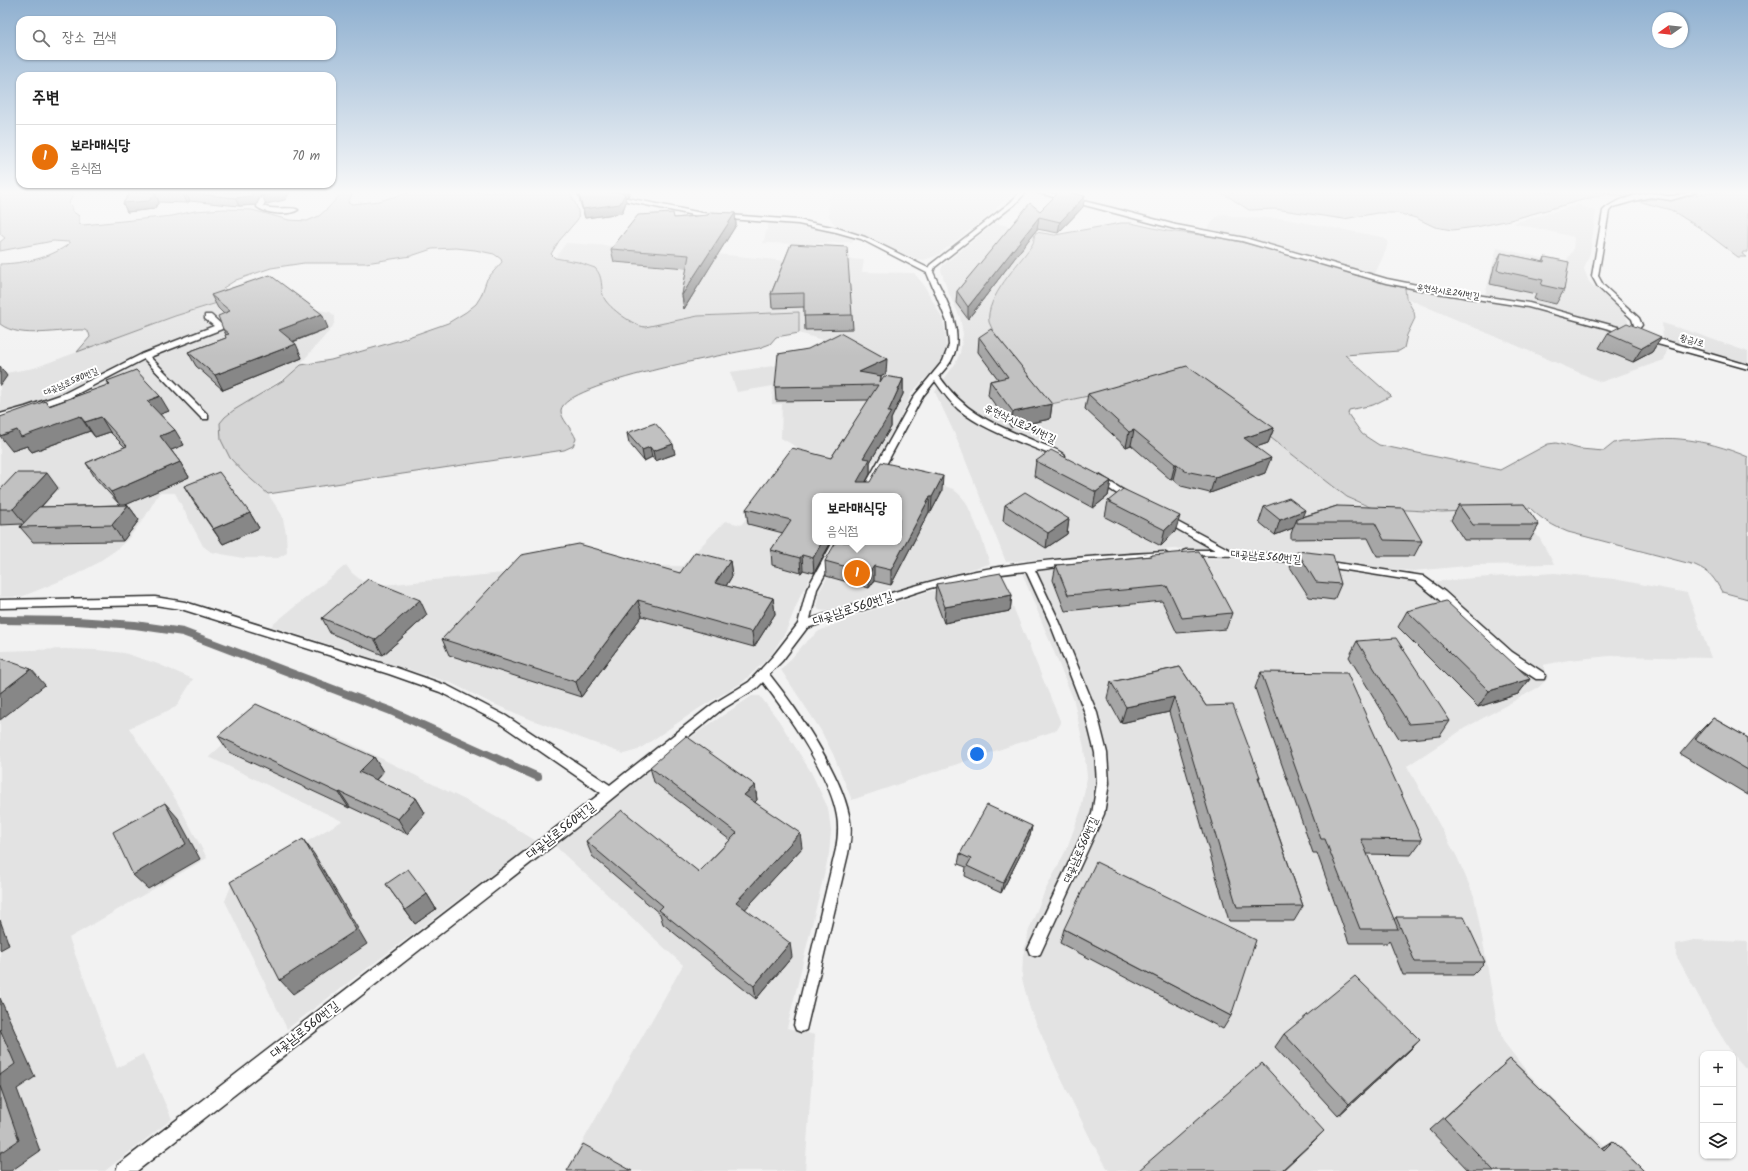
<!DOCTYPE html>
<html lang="ko">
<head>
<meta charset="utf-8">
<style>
  :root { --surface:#fff; --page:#f6f6f6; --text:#222; --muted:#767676; --line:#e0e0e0; --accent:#1f6fb2 }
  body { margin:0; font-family:Kalam,"Poor Story",sans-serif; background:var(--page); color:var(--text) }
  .controls { position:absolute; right:12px; bottom:12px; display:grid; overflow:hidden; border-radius:8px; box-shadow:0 1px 3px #0004 }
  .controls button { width:36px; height:36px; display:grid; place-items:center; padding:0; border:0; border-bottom:1px solid var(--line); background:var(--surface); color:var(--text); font:20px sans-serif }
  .compass { position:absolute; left:1652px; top:12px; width:36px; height:36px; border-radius:50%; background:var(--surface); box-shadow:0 1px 3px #0004; rotate:255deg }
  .you { position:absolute; left:977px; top:754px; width:14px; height:14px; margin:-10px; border:3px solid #fff; border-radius:50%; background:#1a73e8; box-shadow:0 0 0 6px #1a73e833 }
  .badge { display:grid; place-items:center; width:26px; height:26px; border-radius:50%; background:var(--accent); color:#fff; font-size:13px; font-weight:700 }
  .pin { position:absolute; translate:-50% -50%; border:2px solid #fff; box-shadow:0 1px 4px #0006 }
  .popup { position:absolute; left:812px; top:493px; width:90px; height:52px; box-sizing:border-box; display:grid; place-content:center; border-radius:8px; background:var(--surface); filter:drop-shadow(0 1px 3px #0005); font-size:13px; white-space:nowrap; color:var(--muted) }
  .popup b { font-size:15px; color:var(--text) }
  .popup::after { content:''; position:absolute; left:50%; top:100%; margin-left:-8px; border:8px solid transparent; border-top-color:var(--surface) }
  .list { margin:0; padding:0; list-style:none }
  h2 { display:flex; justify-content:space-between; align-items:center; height:52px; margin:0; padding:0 16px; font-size:17px }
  h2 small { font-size:13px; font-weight:400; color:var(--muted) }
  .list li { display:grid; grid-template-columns:26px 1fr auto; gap:12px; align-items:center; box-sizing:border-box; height:64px; padding:0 16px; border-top:1px solid var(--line) }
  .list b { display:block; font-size:15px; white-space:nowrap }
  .list p { margin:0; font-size:13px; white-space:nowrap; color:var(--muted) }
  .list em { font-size:13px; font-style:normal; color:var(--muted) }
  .icon { flex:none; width:22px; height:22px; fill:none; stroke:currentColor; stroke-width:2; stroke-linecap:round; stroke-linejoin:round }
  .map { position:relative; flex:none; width:1748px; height:1171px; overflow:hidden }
  .search { position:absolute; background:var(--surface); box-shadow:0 1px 3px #0004; left:16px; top:16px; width:320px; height:44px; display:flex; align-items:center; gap:10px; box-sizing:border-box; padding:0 14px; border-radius:12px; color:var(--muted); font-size:15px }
  .panel { position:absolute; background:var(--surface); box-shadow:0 1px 3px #0004; left:16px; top:72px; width:320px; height:116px; border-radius:12px }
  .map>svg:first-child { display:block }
</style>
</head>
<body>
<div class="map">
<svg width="1748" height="1171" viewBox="0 0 1748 1171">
  <rect width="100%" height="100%" fill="#f2f2f2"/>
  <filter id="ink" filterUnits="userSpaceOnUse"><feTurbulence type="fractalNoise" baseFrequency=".025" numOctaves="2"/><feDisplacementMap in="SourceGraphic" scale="8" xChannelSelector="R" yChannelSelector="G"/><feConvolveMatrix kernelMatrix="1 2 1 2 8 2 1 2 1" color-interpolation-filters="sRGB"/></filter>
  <g filter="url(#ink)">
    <path fill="#e3e3e3" d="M833,192H1014L986,218L936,256L924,260L916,259L862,235L837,228L829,216L828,199Z
      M1578,205L1596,211L1590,253L1584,269L1589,282L1625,314L1628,321L1624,328L1530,303L1485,295L1497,248L1565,263L1573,250L1574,237L1513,223Z
      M1224,214L1238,217L1280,218L1382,237L1388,241L1386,250L1374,276L1238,236L1206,231L1216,217Z
      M769,222L812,228L847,236L854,239L852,242L807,244L763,243Z
      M995,223L1036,232L1033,235V244L1006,280L994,300L1051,404L1102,393L1266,434L1347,497L1359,504L1372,508L1412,511L1482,510L1529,525L1540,539L1554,564L1477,565L1413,571L1386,569L1298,555L1244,550L1186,548L1006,562L957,439L935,392L955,364L960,353L963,334L960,317L948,292L941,270L943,265Z
      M566,243L687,251L786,261L789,256L864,260L862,272L914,273L924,285L942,318L945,329L946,348L941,361L933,371L912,392L900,418L875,462L868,465H853L805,452L781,438L782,404H772L773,386L737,392L730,372L773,366L792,361L832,343L799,333V312L698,316L644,327H637L618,313L607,302L604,297L599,272L589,265L555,258Z
      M1405,288L1523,306L1668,347L1664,360L1601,382L1406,298Z
      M246,294L319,310L330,312L335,316V321L332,328L293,372L225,417L244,473L268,494L282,515L286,533L287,553L278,558H243L211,552L203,546L175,493H159L145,517L128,539L116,550L94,565L75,575L21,597H0V374L34,368L175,316Z
      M1662,323L1689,331L1748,352V364L1663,341Z
      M796,458L815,496V542H830L801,594L786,631L772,654L743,682L698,709L638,750L624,754L532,720L489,702L451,683L271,626L346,565L352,573L362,581L374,585L394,584L503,573L584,558L627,566H682L725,521L741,525Z
      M936,483L953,489L960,495L966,502L981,536L990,564L915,584L826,611L819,610L817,606L818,594L847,542H899V496Z
      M1201,558L1258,559L1290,562L1420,583L1474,578L1555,573L1614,579L1687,593L1711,658L1610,656L1569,660L1543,665L1548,678L1539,687L1465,728L1407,766L1457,857L1474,896L1485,953L1496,1018L1503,1041L1527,1072L1574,1120L1636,1171H1109L1092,1142L1055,1066L1030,1009L1022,979L1023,955L1029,930L1044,893L1067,848L1081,810L1087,777L1084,748L1074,701L1022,573L1073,567Z
      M1000,575L1061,723L1057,730L852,800L833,754L820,729L781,670L804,644L819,631L854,616L927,592Z
      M65,649L97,650L124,653L158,664L193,679L176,707L129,728L176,800L207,858L69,938L117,1068L143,1054L172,1119L105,1171H0V651Z
      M752,696H760L779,721L811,772L828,808L831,831L829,854L787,1028L815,1035L805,1171H566L683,965L554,845L701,730Z
      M264,707L350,743L467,801L507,823L536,841L287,1029L225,901L231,886L342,821L209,757Z
      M1694,940L1748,942V1071L1732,1053L1715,1026L1676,955V944Z"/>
    <path fill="#d5d5d5" stroke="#808080" d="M0,192H74L69,203L72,206V211L79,216V224L83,225L172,216L195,211L224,209L252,210L289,220L307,221L319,216L327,209L343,192H353L348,203L353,204L379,201L411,192H570C573,201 580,208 578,219L559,241L551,254L555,258L578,262L595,268C604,277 600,288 604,298C609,308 634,326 645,327L698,316L799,312V333L776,337L770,344L759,348C732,353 565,383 561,410C560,418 573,430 576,439L573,446L564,450L268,494L244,473L230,458L221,440L220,423L225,417L234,410L284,380L301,365L331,360L397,341L448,323L466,312L476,304L481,296L487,279L502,262L501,259L494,254L475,250L456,248L432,249L411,256L366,263H304L271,268L236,280L223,288L226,290L246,294L175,316L77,352L90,337L89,333L85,330C60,329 21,340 0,324V264C25,263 48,259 69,244V242L53,241L0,251V242L5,238L0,234Z
      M1218,192H1631L1635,194L1629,196L1604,194L1510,220L1476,227L1452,230L1435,227L1416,218L1397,213H1377L1344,219L1275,209L1249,210L1229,197Z
      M1748,192V252H1743L1742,254L1747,257H1738L1700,228L1671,210L1638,201L1656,199H1680L1689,196L1706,193Z
      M1121,223H1131L1167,231L1225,238L1287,254L1359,276L1405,288L1406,298L1414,312L1415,318L1407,335L1404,348L1399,351L1345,355L1391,396L1373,405L1349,410L1348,414L1362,434L1379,445L1500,470L1548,444L1556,443L1580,449L1604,451L1614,443L1622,441C1641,441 1661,437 1680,439C1703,441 1727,448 1748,457V599L1722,592C1714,578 1711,572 1695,565L1568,532C1553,526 1541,519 1530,508L1442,512L1372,508L1347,497L1266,434L1102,393L1051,404L993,331C992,328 990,325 989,322C985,298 1019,264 1032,245C1035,241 1033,236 1036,232L1055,235Z"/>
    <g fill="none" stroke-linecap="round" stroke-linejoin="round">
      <path stroke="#787878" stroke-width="8" d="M0,620L76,621L135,625L183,632L391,711L538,777"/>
      <g stroke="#2b2b2b" stroke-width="3">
        <path id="lane" d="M258,192H265L269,195L263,206C274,211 292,206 298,210C288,216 266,214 257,207L258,202L263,195Z
          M609,192H615L622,197L702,213L798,220L837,228L865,237L928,268L930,265L1011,202L1020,192H1026L1015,204L935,267L933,272C945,299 967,332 951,361C948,366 943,371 939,376C964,412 992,424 1032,440C1042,445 1058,448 1065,456L1064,458H1058C1025,443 986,432 958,409C949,401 942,391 935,381L923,396L869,496H859L915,395L943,361L949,345L947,322L927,273L861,239L836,232L798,224L702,217L618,199L610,195Z
          M1035,192H1046L1112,208L1176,225L1245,238L1387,279L1437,289L1529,303L1629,330L1634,325L1632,319L1598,287L1592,276L1603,211C1611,201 1637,194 1650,193C1657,193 1665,197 1672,196C1681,195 1688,192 1697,192L1671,200L1651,197L1641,199L1613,207L1609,211L1598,276L1603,285L1639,318L1642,325L1634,335H1631L1528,307L1437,293L1386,283L1242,241L1175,229Z
          M205,315H211L222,325V329L150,357L208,415V419H202L144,359L69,398L31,411L0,418V414L25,407L63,394L142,354L214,326L205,319Z
          M1643,336H1649L1748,365V369L1643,340Z
          M1099,475L1134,497L1136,499L1134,501H1128L1096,480L1095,478Z
          M1166,516L1230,550L1306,558L1311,561L1306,564L1240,556L1183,555L1181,553L1183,551L1186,550H1215L1163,521L1161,519L1163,517Z
          M833,542H843L817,589L810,619C865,602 919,582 976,571C1038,559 1102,556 1164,552L1169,555L1164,558L1098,562L1035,570L1060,623L1097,713L1107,753L1109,783L1104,814L1040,954L1035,956L1030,954L1028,949L1092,814L1097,783L1095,753L1085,713L1050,623L1026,571L977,577L930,588L807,628L782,661L769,674C797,709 844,777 850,821C852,832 850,843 848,854L806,1030L801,1032L796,1030L794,1025L836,849C838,838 839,827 837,816C830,775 788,715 763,682L757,688L721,710L583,822L137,1171H116L118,1165L601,793L498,722L440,692L389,674L181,609L155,605L0,608V600L155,597L185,602L397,668L448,686L506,716L610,785L713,704L749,682L774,655L798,624L807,589Z
          M1324,561L1423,576L1445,592L1512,652L1544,673L1545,676L1544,679H1536L1504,658L1437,598L1416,581L1321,566L1319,564Z"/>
      </g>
      <use href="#lane" fill="#fff" fill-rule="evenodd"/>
    </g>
    <path fill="#a6a6a6" stroke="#2b2b2b" d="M127,192H259L261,195L256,205L239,206L190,201L187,203L159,202L154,209L127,212L123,203L129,195Z
      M577,192H630L628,197L625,196L626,202L622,213L585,218Z
      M1083,207L1058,233L1037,229L968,319L956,303L957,291L1040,211Z
      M735,213L736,225L684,309L682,295L687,268L614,262L611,249L674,218Z
      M791,244L852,315L853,329L805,330L804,307L772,308L771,294Z
      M1501,253L1543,262L1545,257L1564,290L1556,304L1534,299L1536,294L1490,284L1494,267Z
      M211,295L328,328L293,342L302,358L223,390L196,366L188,352L226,338V335L223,329L224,314L218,308Z
      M1608,333L1661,337L1652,352L1633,362L1599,348Z
      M979,337L1052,404L1050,419L1011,427L988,395L990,381L998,379L978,352Z
      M886,373L880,376H881V381L903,379V394L891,419V427L870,462V474L865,482L942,491L931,512H929L891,585L874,581L869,588L826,576L825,561L899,542L815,496V542H831L814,573L803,570L801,573L772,565L771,550L783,533L748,524L746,509L831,458L869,400L776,401L775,387Z
      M107,381L169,411L160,414L184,445L171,450L180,462L189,477L125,505H128L139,520L123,541L33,542L20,527L22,524L0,525V490L58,488L41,507L120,505L96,479L86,463L125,447L110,432L95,437L90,431L32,452L27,446L12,451L49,406L109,385Z
      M1088,394L1274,428L1268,443L1256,447L1265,473L1210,493L1181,486L1173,479L1171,480L1131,445L1126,447L1085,409Z
      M627,433L675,454L655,461L652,457L644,461L629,443Z
      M1036,461L1111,481L1108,496L1093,508L1034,476Z
      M184,486L250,513L259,528L223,544L193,501Z
      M1108,501L1175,532L1161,546L1105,517Z
      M1005,505L1069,519L1067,534L1046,548L1003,521Z
      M1459,505L1539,525L1530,540H1464L1451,520Z
      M1337,506L1422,541L1414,556H1377L1368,538L1291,539V534L1293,528L1275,535L1259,522L1264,507L1302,517Z
      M1297,551L1341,584L1334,600L1309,597L1290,567Z
      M1152,555L1232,613L1226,629L1177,633L1162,601L1065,611L1053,580L1056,565L1151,556Z
      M730,561L732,576L726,586L773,598L775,614L754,647L642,616L581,697L449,655L442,639L680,573Z
      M936,584L1012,595L1010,611L944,623L935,599Z
      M1407,611L1530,679L1518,694L1478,707L1398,627Z
      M427,615L383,655L330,633L322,618Z
      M1357,641L1450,721L1440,736L1400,740L1349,657Z
      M1180,667L1206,706L1260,777L1259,779L1303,906L1294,921H1229L1169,712L1121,723L1107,698L1111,682Z
      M1261,672L1422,840L1411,855L1367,854L1394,920L1396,917L1485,962L1472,975H1403L1389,940L1387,943H1349L1317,853H1313L1255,688Z
      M1713,718L1748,738V795L1680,754L1698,733Z
      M218,736L374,757L383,772L376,780L416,798L425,813L407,834L350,807L349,808L229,752Z
      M650,767L755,785L757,800L755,802L802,848L745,909L792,957L756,999L663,924L660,914L592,856L586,841L699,872L730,840L654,782Z
      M1032,826L1030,836L1001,893L965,876L966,867L958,864L960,854Z
      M386,884L427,894L436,909L415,924Z
      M1064,929L1231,1016L1223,1029L1060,943Z
      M1284,1034L1408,1052L1338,1116L1275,1047Z
      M1510,1059L1602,1148L1613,1141L1644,1171H1469L1430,1130Z"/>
    <path fill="#878787" stroke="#2b2b2b" d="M254,192H259L261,195L256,205L239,206L235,198Z
      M280,192H290L285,200L266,204L262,196Z
      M627,192H630L628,197Z
      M155,193L159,202L154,209L127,212L123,203Z
      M185,193L190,201L187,203L183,194Z
      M625,194L626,202L622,213L585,218L583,209Z
      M1085,196L1083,207L1058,233L1060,222Z
      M735,213L736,225L684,309L682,295Z
      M1039,217L1037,229L968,319V307Z
      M322,314L328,328L286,344L279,330Z
      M1661,337L1652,352L1633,362L1642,348Z
      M296,344L302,358L223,390L215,375Z
      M887,359L886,373L861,386L859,372Z
      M0,366L7,376L0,386Z
      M903,379V394L891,419V427L870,462V474L858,496L857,482L863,458L888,412Z
      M160,396L169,411L156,416L147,401Z
      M1052,404L1050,419L1011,427L1013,412Z
      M80,416L90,431L32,452L27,446L12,451L0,436L17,430Z
      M101,417L110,432L95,437L85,422Z
      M1274,428L1268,443L1239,453L1244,438Z
      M175,430L184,445L169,451L160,436Z
      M1134,430L1131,445L1126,447L1129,432Z
      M673,444L675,454L655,461L653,451Z
      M650,447L652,457L644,461L642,450Z
      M1271,458L1265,473L1210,493L1215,477Z
      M180,462L189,477L121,507L111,492Z
      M1175,464H1177L1173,479L1171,480Z
      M47,473L58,488L25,524L13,509Z
      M943,476L942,491L931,512L932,497Z
      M1111,481L1108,496L1093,508L1096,492Z
      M930,497L929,512L891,585V570Z
      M128,505L139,520L123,541L112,525Z
      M1305,510L1300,523L1297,519L1293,528L1275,535L1280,520Z
      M250,513L259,528L223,544L213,529Z
      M1180,516L1175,532L1161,546L1165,530Z
      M1069,519L1067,534L1046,548L1048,533Z
      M822,542H831L814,573L813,558Z
      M802,555L803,570L801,573L800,558Z
      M730,561L732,576L718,599L715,583Z
      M874,566V581L869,588V573Z
      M1012,595L1010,611L944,623L945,607Z
      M773,598L775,614L754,647L752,632Z
      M420,600L427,615L383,655L375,640Z
      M638,600L642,616L581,697L576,682Z
      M31,669L45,685L0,720V693Z
      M1530,679L1518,694L1478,707L1489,691Z
      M1174,697L1169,712L1121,723L1126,707Z
      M374,757L383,772L368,788L359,772Z
      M755,785L757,800L747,810L744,795Z
      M340,792L350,807L349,808L339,793Z
      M416,798L425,813L407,834L398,819Z
      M165,803L178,818L200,859L148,889L133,875Z
      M1032,826L1030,836L1001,893L1003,883Z
      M800,833L802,848L739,916L736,902Z
      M303,839L314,854L367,944L293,994L280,980Z
      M427,894L436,909L415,924L405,910Z
      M0,920L9,945L0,950Z
      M790,943L792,957L756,999L754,986Z
      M0,998L35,1077L17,1089L40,1151L11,1171H0Z
      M1420,1040L1408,1052L1338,1116L1349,1104Z
      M1324,1131L1313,1142L1282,1171H1281Z"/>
    <path fill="#c1c1c1" stroke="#2b2b2b" d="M127,192H148L155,193L157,192H254L252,196L235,198L185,193L183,194L155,193L149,201L123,203L131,192Z
      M264,192H280L262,196Z
      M578,192H620L625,194L620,204L583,209Z
      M1059,192H1067L1085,196L1060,222L1039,217L968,307L957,291L1030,203L1040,211Z
      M710,212L735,213L682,295L689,255L611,249L638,215L673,213L674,218L708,215Z
      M791,244L847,247L852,315L804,316V293L771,294Z
      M1501,253L1544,262L1545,257L1569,262L1564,290L1541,285L1543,280L1497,270Z
      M270,275L322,314L279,330L296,344L215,375L188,352L226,338L225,335L229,334L223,329L218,316L230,311L211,295Z
      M1627,323L1661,337L1642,348L1608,333Z
      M991,329L1052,404L1013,412L990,381L1008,377L979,337Z
      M840,333L887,359L859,372L881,376L880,382L884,376L903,379L888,412H891L863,458L870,459L857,482H870L881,462L943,476L932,497H930L891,570L874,566L869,573L825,561L836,542H899V496H815V542H822L813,558L802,555L800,558L771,550L791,520L746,509L792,448L831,458L878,385L775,387L778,354L808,349Z
      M1187,366L1274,428L1244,438L1271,458L1215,477L1185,471L1177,464H1175L1134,430L1129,432L1088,394Z
      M136,370L160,396L147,401L175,430L160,436L180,462L111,492L86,463L127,446L101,417L85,422L80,416L21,437L17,430L0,436V417L46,401L49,406L110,384L107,381Z
      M655,423L673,444L653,451L650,447L642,450L627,433Z
      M1051,450L1111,481L1096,492L1036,461Z
      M219,472L250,513L213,529L184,486Z
      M16,473H47L13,509H0V490Z
      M1123,489L1180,516L1165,530L1108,501Z
      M1025,492L1069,519L1048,533L1005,505Z
      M1289,498L1305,510L1280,520L1264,507Z
      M1524,504L1539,525H1473L1459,505Z
      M128,505L112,525L20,527L39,507Z
      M1337,506L1403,508L1422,541L1384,540L1375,523H1297V519Z
      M579,544L680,573L695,552L730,561L715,583L773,598L752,632L638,600L576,682L442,639L521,555Z
      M1199,551L1232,613L1182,618L1167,586L1068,595L1056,565L1152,556V555Z
      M1297,551L1333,555L1341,584L1316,582Z
      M1001,573L1012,595L945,607L936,584Z
      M368,579L420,600L375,640L322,618Z
      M1446,601L1530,679L1489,691L1407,611Z
      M1396,638L1450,721L1409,724L1357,641Z
      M0,658L31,669L0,693Z
      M1180,667L1206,706L1233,705L1260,777H1258L1303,906L1237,907L1174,697L1126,707L1111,682Z
      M1261,672L1347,673L1422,840L1361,839L1398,929H1360L1325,839H1321Z
      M256,704L374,757L359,772L416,798L398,819L340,792L339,793L218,736Z
      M1713,718L1748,738V770L1695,739Z
      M686,736L755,785L744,795L800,833L736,902L790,943L754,986L659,910L663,906L586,841L622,810L699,872L737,833L650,767Z
      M165,803L186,844L133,875L113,832Z
      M987,805L1032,826L1003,883L967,866L971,859L960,854Z
      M303,839L356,930L280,980L230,882Z
      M1096,862L1256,940L1231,1016L1064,929Z
      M408,869L427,894L405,910L386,884Z
      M1396,917H1464L1485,962H1415Z
      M1355,976L1420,1040L1349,1104L1284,1034Z
      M0,1029L15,1064L0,1075Z
      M1510,1059L1604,1150L1613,1141L1644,1171H1494L1444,1118Z
      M1262,1063L1324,1131L1281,1171H1138Z
      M0,1086L19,1140L0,1153Z
      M583,1144L632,1171H567Z"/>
  </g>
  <linearGradient id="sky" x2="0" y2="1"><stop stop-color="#8fb0d0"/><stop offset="0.54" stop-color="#f9f9f9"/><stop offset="1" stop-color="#f9f9f9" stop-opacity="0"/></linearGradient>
  <rect width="1748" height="356" fill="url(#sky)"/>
  <g text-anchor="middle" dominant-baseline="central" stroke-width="4" stroke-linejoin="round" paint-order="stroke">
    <g font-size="9" fill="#2b2b2b" stroke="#fff">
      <text transform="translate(1448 292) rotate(9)">유현삭시로241번길</text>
      <text transform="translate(1692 341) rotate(16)">황금1로</text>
      <text transform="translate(71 382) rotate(-23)">대곶남로580번길</text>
    </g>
    <g font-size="11" fill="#2b2b2b" stroke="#fff">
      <text transform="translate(1020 424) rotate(25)">유현삭시로241번길</text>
      <text transform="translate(1266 557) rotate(5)">대곶남로560번길</text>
      <text transform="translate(1081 850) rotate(-66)">대곶남로560번길</text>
    </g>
    <g font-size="13" fill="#2b2b2b" stroke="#fff">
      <text transform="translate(853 609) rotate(-18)">대곶남로560번길</text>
      <text transform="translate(561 831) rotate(-38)">대곶남로560번길</text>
      <text transform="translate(305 1030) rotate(-38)">대곶남로560번길</text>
    </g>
  </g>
</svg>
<div class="controls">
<button>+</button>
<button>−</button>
<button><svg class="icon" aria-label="layers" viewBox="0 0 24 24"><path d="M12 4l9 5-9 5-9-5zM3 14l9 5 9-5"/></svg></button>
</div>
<svg class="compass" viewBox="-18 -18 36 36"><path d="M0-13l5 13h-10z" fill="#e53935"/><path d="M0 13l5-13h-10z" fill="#767676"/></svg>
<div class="you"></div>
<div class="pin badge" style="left:857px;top:573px;background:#e8710a">1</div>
<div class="popup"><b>보라매식당</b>음식점</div>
<div class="search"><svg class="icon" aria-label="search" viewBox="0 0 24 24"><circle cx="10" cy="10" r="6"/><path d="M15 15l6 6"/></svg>장소 검색</div>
<section class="panel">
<h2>주변<small></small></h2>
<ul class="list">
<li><span class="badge" style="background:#e8710a">1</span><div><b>보라매식당</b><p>음식점</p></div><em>70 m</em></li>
</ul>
</section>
</div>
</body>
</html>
